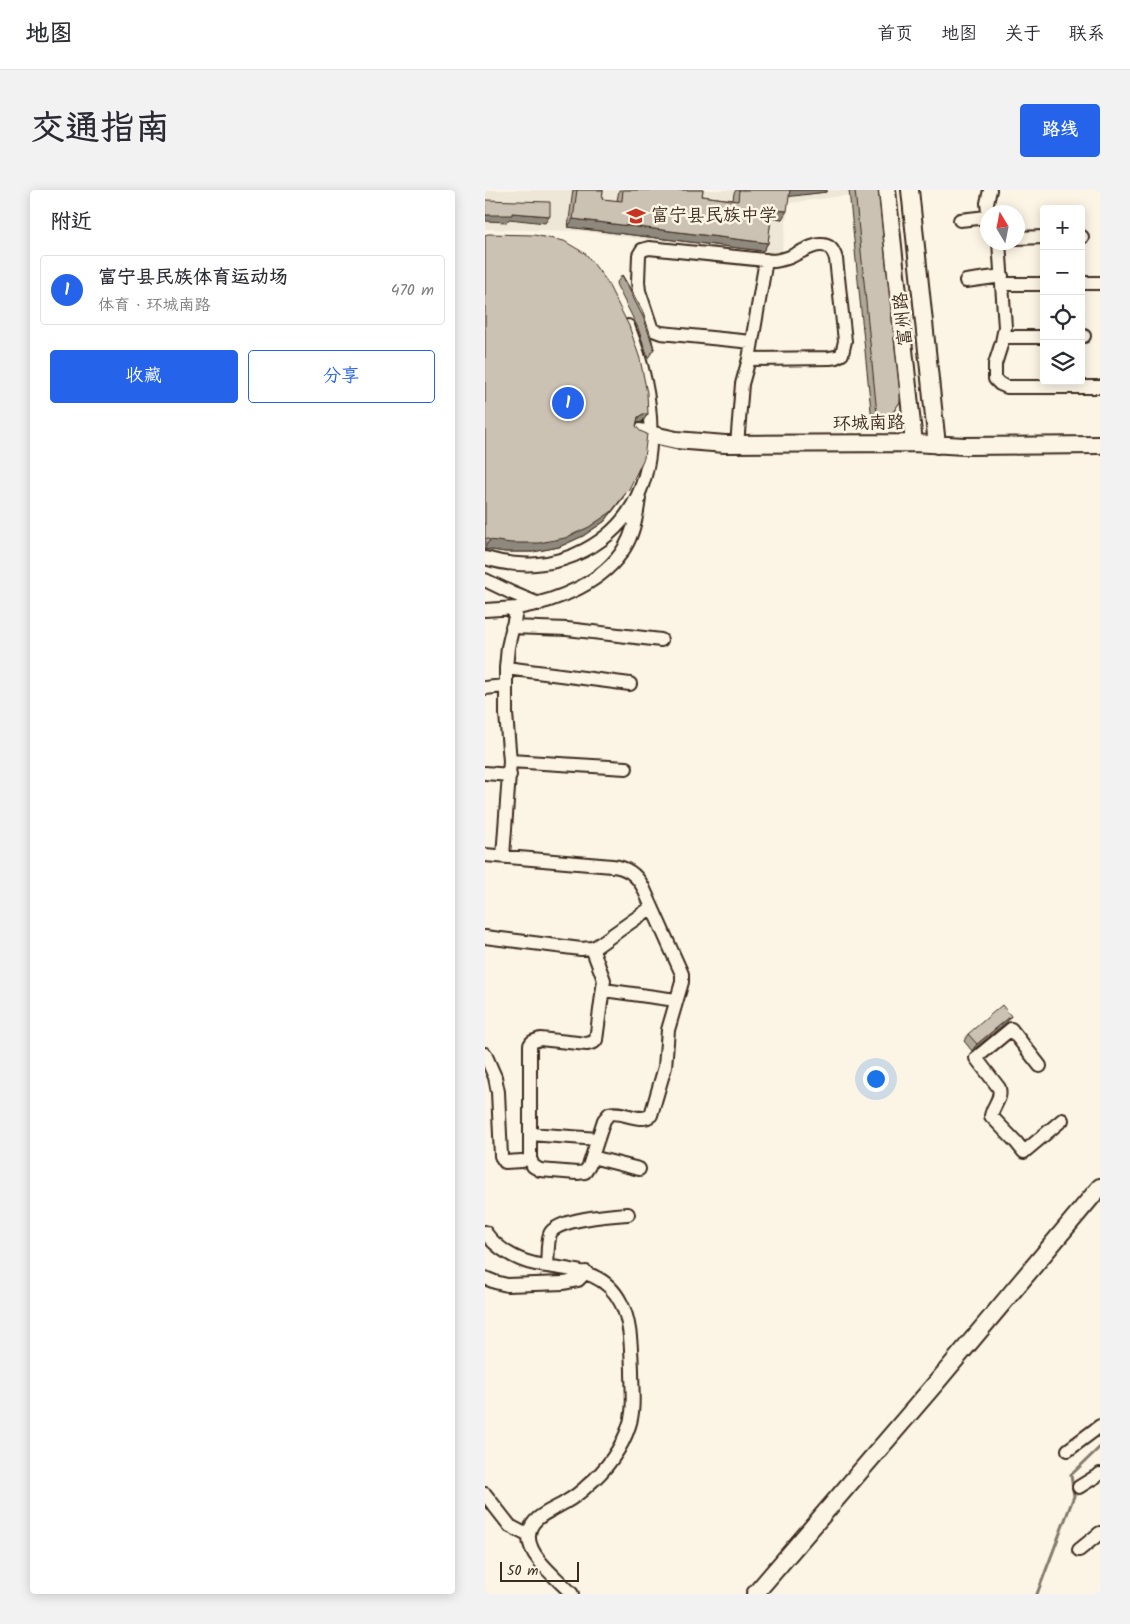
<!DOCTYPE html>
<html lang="zh">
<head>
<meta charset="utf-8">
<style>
  :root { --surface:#fff; --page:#f2f2f3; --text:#2b2b33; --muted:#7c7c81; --line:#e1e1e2; --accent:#2563eb }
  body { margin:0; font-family:Kalam,"LXGW WenKai TC",sans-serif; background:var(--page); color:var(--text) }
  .controls { position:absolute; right:15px; top:15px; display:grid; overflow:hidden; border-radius:5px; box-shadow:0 2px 12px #0003 }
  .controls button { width:45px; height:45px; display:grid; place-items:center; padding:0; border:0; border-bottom:1px solid var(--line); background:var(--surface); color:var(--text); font:25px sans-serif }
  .compass { position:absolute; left:495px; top:15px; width:45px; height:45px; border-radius:50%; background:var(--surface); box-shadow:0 2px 12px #0003; rotate:350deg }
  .scale { position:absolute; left:15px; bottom:12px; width:79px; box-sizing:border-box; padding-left:5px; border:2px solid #3b2a1e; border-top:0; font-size:14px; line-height:18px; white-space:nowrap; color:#3b2a1e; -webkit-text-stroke:4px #fcf5e5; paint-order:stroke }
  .you { position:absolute; left:390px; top:888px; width:18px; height:18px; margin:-12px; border:4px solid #fff; border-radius:50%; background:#1a73e8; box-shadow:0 0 0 8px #1a73e833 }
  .badge { display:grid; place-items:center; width:32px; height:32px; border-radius:50%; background:var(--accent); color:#fff; font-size:16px; font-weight:700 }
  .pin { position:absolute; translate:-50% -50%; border:2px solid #fff; box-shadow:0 1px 5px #0006 }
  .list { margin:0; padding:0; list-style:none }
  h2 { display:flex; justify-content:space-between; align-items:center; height:65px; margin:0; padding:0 20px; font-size:21px }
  h2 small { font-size:16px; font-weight:400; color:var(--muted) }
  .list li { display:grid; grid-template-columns:32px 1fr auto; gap:15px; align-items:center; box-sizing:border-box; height:70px; margin:0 10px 10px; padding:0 10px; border:1px solid var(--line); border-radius:5px }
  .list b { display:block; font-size:19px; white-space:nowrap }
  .list p { margin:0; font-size:16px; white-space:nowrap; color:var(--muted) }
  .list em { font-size:16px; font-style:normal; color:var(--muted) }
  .actions { display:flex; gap:10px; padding:15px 20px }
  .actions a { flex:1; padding:11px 0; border:1px solid var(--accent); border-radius:5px; text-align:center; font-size:18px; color:var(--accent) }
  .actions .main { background:var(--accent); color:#fff }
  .icon { flex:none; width:28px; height:28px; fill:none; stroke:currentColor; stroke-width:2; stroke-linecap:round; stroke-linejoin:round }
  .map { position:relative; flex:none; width:615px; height:1404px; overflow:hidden; border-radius:5px }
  header { display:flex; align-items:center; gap:30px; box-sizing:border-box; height:70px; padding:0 25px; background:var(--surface); border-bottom:1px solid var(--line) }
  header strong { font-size:24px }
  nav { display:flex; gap:28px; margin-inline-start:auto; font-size:18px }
  .intro { display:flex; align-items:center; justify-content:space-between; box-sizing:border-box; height:120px; padding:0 30px }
  h1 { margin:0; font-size:35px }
  .button { padding:12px 22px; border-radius:5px; background:var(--accent); color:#fff; font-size:18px; font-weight:700 }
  main { display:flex; gap:30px; padding:0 30px }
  aside { flex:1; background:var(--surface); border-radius:5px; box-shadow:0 2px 12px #0003 }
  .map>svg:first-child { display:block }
</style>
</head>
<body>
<header>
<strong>地图</strong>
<nav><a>首页</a><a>地图</a><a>关于</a><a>联系</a></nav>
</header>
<div class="intro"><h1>交通指南</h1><a class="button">路线</a></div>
<main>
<aside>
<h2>附近<small></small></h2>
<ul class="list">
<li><span class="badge">1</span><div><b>富宁县民族体育运动场</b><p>体育 · 环城南路</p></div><em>470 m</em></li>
</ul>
<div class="actions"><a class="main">收藏</a><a>分享</a></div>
</aside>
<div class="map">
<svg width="615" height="1404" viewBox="0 0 615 1404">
  <rect width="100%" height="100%" fill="#fcf5e5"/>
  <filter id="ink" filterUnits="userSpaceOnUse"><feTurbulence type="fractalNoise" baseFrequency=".02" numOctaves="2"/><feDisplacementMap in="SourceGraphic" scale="10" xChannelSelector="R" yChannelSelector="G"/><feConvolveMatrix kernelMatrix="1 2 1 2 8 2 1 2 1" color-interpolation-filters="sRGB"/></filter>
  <g filter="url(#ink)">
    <path fill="#eee6d6" d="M0,0H364L365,5L304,13L296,67L96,41L0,39Z"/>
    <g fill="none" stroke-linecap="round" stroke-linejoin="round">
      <path stroke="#85796b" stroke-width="3" d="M552,1404L589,1306L586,1285L615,1257"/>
      <g stroke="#3b2a1e" stroke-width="16">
        <path id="minor" d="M503,22L502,13L505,0
          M475,30L502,27
          M596,47H597
          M532,48L559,47
          M514,52L520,137L517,152L510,174V189L515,194L522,197H615
          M481,91L517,86
          M596,93H615
          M518,94H559
          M596,146H599
          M519,147H559
          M264,169L345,168L351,167L357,164L360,151L351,69C344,42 319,61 305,67C300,69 295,70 289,71L164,58L157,60L154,65L153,92L154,101L166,137L168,140L176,143L267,152
          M252,255L257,194L264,169L281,70
          M0,368C33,378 69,377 100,360C185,315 173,212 143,136
          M0,390L27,403L54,414
          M0,420L32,418
          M27,437L82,439L176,450
          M21,478L145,494
          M0,498L20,496
          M25,571L141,578
          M0,583L25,585
          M0,665L127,676C141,677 151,684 158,697L197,784V792L183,840L180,877L166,925C155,934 137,920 124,924L119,930L104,976L100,982L92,983L55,980L48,976L45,968V855L47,852L55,849L102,854L109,852L111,850L119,790L107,758
          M18,666L25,571L21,524V478L23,457L32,418C72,411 119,393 140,357C149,342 152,325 154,308
          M0,747L96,759L107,758L112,756L167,717
          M119,800L191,810
          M0,864L10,887L13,902L16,966L20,972L37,971
          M555,876L526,839L491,868L514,898C517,909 508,915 506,926L531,952L539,962L577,930
          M45,944L113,949
          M107,967L154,979
          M0,1042C11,1058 31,1070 50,1074C83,1081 118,1077 136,1113C146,1132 146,1158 147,1180C147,1198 150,1219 144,1236C137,1258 121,1280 103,1295C96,1302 88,1308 79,1313C66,1321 45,1327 44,1345C42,1366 73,1389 87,1404
          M62,1076C63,1066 62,1053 65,1044C70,1029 129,1025 143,1024
          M0,1088L10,1092L22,1095L79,1093L93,1090L101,1082
          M583,1260L615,1236
          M594,1297L615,1284
          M0,1304L25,1336L44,1346
          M594,1360L615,1343"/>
      </g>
      <g stroke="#3b2a1e" stroke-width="20">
        <path id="major" d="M402,0L429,253
          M425,0L452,255
          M155,242L191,250L240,254L429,253L479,256L615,255
          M270,1404L451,1193L615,997"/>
      </g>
      <use href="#minor" stroke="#fcf5e5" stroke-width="12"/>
      <use href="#major" stroke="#fcf5e5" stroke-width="16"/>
    </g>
    <path fill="#afa79a" stroke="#3b2a1e" d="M88,0H118L117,9L132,11L134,0H218L217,6L248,10L249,3L251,0H342L341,2L304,6L297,29L286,27L283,53L278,61L83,37Z
      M364,0H393L410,220L403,229L397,231H387Z
      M0,45L163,224L157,232L152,233L138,308L120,331L98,346L74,357L48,362H20L0,359Z
      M137,85L157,120L169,159L163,168L153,138L131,94Z
      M522,832L487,861L479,851L483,844Z"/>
    <path fill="#8f887d" stroke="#3b2a1e" d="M305,0H342L341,2L300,7Z
      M287,20L302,21L297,29L282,27Z
      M27,23L65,26L60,33L24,29L22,32L0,31V25Z
      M88,29L283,53L278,61L83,37Z
      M415,212L403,229L397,231H387L392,224Z
      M158,224H163L157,232L152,233L153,227Z
      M144,299L120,331L98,346L74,357L48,362H20L0,359V357L5,350Z
      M526,826L522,832L487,861L492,854Z"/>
    <path fill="#ccc2b3" stroke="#3b2a1e" d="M92,0H118L117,9L137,11L138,0H218L217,6L253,11L254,0H305L302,21L287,20L283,53L88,29Z
      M370,0H393L415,206V212L408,222L402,224H392Z
      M0,10L65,12V26L27,23V25H0Z
      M3,44L49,45L79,51L101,64L121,90L144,136L155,169L162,203L163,224H158L153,227L151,236L155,241L162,244L159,268L144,299L126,322L104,337L80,348L54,353H26L5,350L0,348V45Z
      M137,85L143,95L157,120L166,146L169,159L159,129Z
      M517,815L526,826L492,854L483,844Z"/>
  </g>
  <defs>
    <g id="school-bare" transform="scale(1.5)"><path d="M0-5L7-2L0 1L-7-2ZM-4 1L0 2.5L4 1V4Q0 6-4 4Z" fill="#c8321e" stroke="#fcf5e5" stroke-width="2.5" paint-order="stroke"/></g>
  </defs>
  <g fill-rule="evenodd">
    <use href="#school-bare" x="151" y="26"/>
  </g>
  <g text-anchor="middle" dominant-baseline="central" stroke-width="5" stroke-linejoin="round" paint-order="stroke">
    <g font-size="18" fill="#3b2a1e" stroke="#fcf5e5" text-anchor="start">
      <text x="166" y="26">富宁县民族中学</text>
    </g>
    <g font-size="18" fill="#3b2a1e" stroke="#fcf5e5">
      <text transform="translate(419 129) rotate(-96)">富州路</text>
      <text transform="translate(384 234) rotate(-1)">环城南路</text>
    </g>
  </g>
</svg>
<div class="controls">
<button>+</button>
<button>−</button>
<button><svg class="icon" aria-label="locate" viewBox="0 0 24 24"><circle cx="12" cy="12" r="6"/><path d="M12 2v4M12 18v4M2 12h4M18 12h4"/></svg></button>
<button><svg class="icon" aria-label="layers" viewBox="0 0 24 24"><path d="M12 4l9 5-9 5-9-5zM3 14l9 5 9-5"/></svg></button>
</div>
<svg class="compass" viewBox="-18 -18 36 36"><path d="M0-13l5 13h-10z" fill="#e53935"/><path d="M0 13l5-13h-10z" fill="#7c7c81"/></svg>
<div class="scale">50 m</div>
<div class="you"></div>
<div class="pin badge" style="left:83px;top:213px">1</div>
</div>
</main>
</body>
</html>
